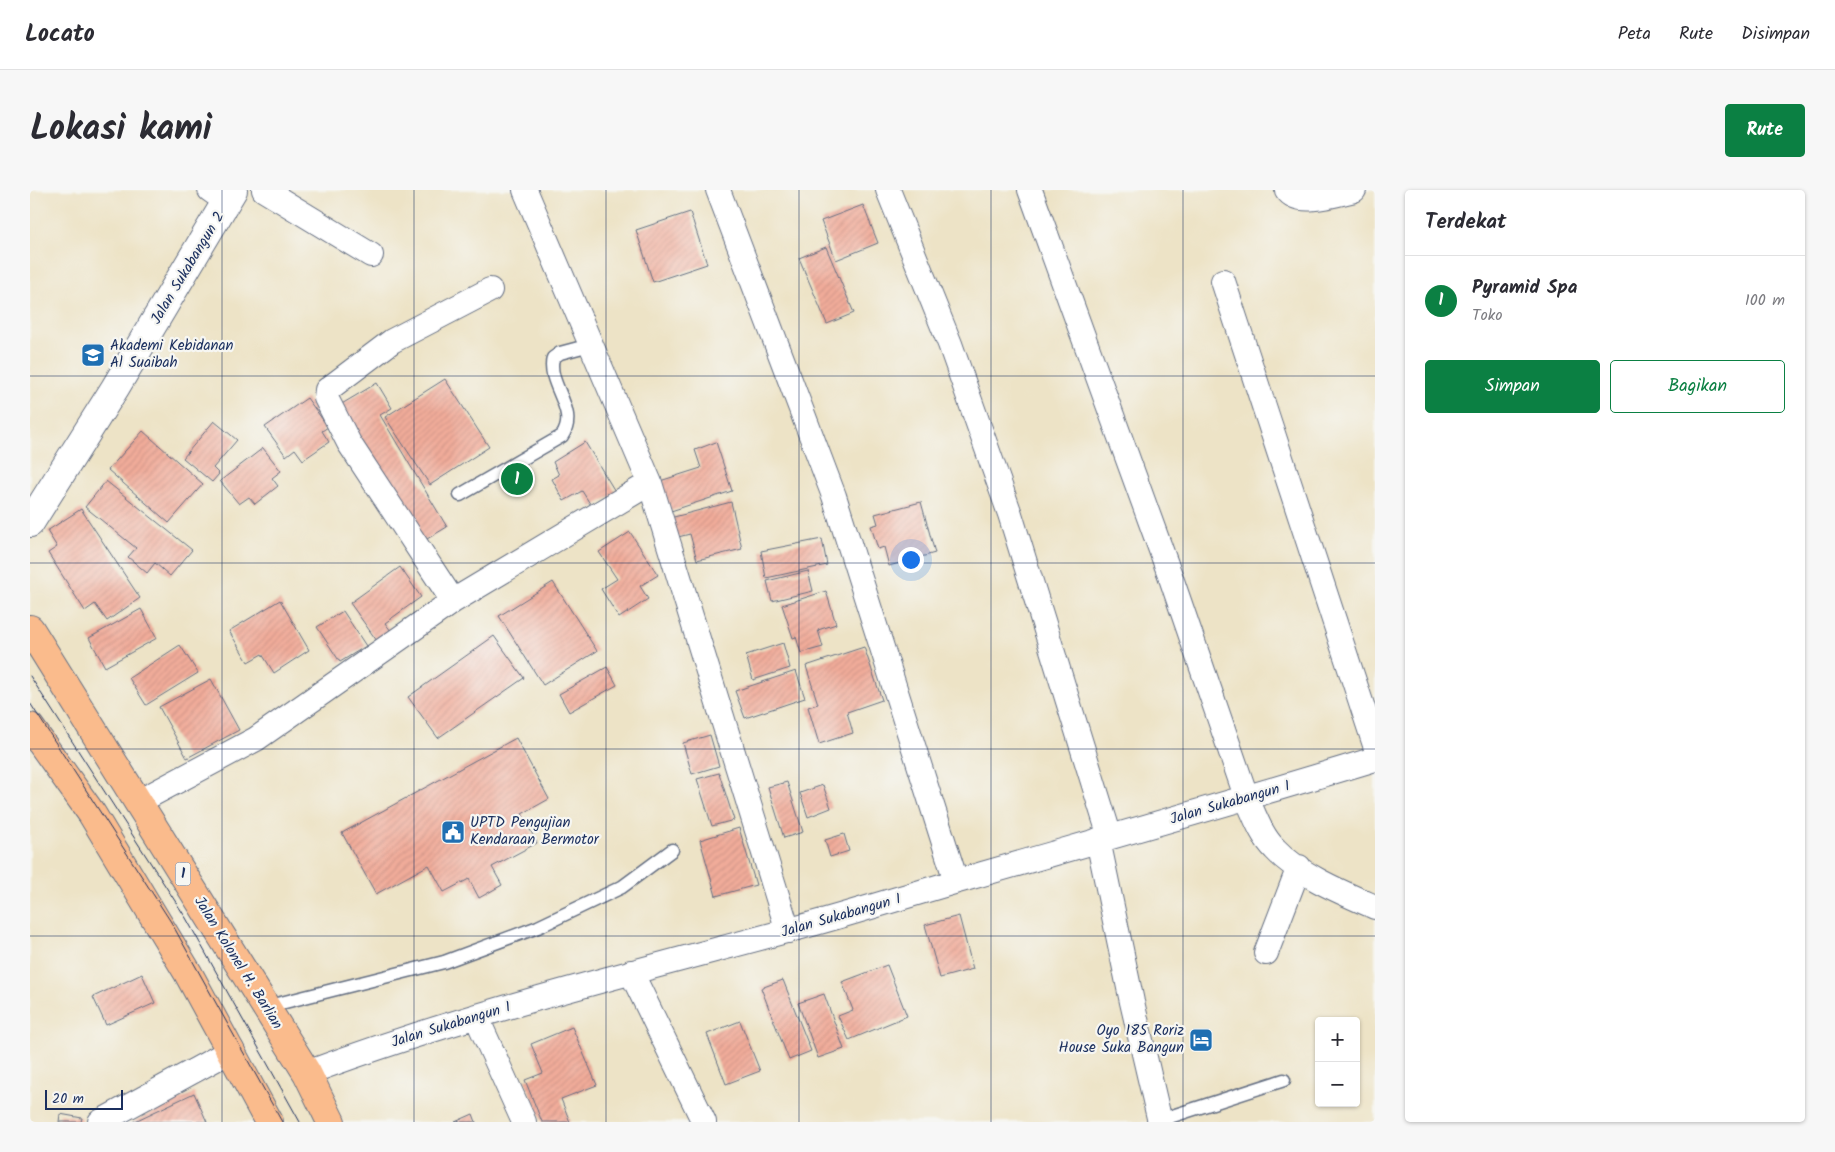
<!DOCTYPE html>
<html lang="id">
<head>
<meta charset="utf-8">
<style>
  :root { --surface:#fff; --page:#f7f7f7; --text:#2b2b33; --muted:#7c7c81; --line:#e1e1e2; --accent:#0b8043 }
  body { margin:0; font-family:Kalam,sans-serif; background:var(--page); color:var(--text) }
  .controls { position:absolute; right:15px; bottom:15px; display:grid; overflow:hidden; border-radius:5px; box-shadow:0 1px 4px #0004 }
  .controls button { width:45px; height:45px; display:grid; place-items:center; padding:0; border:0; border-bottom:1px solid var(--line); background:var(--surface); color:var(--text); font:25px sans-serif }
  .scale { position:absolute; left:15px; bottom:12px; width:78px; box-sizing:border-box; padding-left:5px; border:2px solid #1b2f5e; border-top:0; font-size:14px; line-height:18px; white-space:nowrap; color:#1b2f5e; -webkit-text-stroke:4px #f6f6f2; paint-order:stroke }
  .you { position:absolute; left:880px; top:369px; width:18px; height:18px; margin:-12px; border:4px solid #fff; border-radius:50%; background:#1a73e8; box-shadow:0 0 0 8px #1a73e833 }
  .badge { display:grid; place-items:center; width:32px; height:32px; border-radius:50%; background:var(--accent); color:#fff; font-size:16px; font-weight:700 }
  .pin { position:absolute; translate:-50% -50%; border:2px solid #fff; box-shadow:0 1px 5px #0006 }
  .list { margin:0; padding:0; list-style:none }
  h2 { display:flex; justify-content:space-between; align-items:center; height:65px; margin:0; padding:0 20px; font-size:21px }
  h2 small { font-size:16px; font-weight:400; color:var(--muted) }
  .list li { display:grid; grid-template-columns:32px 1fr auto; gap:15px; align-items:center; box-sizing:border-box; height:90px; padding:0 20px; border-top:1px solid var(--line) }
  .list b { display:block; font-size:19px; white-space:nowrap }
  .list p { margin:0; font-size:16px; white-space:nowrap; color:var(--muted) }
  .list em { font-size:16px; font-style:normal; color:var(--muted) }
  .actions { display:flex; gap:10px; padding:15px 20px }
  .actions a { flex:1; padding:11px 0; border:1px solid var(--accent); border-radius:5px; text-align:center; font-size:18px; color:var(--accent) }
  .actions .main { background:var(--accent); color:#fff }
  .map { position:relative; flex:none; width:1345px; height:932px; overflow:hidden; border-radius:5px }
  header { display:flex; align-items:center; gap:30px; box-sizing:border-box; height:70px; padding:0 25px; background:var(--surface); border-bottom:1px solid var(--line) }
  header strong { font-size:24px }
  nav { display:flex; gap:28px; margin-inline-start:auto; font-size:18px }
  .intro { display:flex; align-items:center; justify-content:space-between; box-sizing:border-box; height:120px; padding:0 30px }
  h1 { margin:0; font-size:35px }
  .button { padding:12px 22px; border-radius:5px; background:var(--accent); color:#fff; font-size:18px; font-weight:700 }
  main { display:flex; gap:30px; padding:0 30px }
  aside { flex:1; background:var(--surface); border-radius:5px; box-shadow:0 1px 4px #0004 }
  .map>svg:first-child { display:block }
</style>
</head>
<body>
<header>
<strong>Locato</strong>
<nav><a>Peta</a><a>Rute</a><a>Disimpan</a></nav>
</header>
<div class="intro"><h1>Lokasi kami</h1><a class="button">Rute</a></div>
<main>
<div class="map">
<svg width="1345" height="932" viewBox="0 0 1345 932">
  <defs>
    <pattern id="building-hatch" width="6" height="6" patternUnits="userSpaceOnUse" patternTransform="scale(1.25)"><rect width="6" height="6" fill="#f1ac9a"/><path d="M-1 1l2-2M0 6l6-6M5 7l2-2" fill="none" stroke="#ce9487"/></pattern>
  </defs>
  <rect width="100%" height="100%" fill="#f6f6f2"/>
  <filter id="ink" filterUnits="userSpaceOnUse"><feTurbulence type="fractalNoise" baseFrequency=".02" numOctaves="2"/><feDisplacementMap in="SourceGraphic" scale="10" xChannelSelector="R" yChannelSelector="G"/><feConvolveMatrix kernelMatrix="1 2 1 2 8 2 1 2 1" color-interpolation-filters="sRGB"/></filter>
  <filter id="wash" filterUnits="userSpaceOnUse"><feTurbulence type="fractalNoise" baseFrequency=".0096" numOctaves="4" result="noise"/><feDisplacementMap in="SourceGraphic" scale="20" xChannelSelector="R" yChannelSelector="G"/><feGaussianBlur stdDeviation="1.12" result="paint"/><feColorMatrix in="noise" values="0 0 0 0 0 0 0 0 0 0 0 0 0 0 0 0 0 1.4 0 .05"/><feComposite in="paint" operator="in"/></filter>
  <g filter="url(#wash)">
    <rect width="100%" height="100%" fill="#ede3c6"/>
    <g id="blocks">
      <path fill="url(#building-hatch)" d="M833,15L848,53L806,70L791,31Z
        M660,22L677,74L623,92L606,40Z
        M796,57L824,123L797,134L769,68Z
        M415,189L459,257L400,295L355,227Z
        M347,193L362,218L350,225L417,337L392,352L310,215Z
        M277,208L298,237L292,241L299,252L273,270L265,259L256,266L235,237Z
        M184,231L207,250L183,278L189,284L182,292L153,268Z
        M113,241L173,294L139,333L78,280Z
        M555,252L586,303L562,317L552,301L534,311L522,289L529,285L523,272Z
        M686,252L702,301L641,321L630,291L671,278L665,260Z
        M233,258L251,281L242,288L248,296L225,314L219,307L209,314L190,291Z
        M76,291L162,360L140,386L125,373L117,383L98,367L106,358L55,317Z
        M701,312L712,359L667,370L660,344L644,348L640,328Z
        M891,312L905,363L859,376L854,357L848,359L841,336L848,334L845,324Z
        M51,319L110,408L77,431L65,414L55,421L18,363L27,357L17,341Z
        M600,342L628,385L610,396L618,409L589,428L571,399L587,389L569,362Z
        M792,349L797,375L736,388L731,361Z
        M370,377L391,407L355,433L361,441L347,451L320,413Z
        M778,381L783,401L742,411L737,391Z
        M523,392L567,461L513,495L469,426Z
        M796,401L806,434L788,440L793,457L771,463L766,447L763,448L752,415Z
        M250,410L279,460L244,483L232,464L218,472L199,441Z
        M111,419L127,448L75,477L59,448Z
        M313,421L336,456L310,472L287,437Z
        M464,446L494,488L408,548L378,507Z
        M753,453L760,478L723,490L716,465Z
        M150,455L168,483L116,515L99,488Z
        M834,457L852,510L817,522L823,543L789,554L778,517L788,514L776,476Z
        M577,477L587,495L539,522L529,504Z
        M766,481L775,508L715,528L705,501Z
        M181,489L209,540L157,568L129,517Z
        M680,545L689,576L662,584L653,553Z
        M486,548L519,609L492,624L507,653L462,677L472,695L449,708L439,689L414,702L399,675L346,704L312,643Z
        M689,583L704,630L682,636L667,589Z
        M757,592L773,642L754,648L738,597Z
        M793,595L801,618L778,627L770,603Z
        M709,638L726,695L686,706L670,650Z
        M814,644L819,661L800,667L795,650Z
        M929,726L943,779L910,788L895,735Z
        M857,775L877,826L819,850L808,826L823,820L812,792Z
        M112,784L125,813L76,835L63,807Z
        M753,790L781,861L759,870L731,798Z
        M794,804L814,859L788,868L768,813Z
        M710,831L730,881L696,894L677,844Z
        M542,837L567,895L531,909L540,932H512L495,890L513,883L501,854Z
        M164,903L177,932H103Z
        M30,924L52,928L51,932H29Z
        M443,924L446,932H425Z"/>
    </g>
  </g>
  <g filter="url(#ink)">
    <use href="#blocks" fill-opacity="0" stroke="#646e82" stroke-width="1"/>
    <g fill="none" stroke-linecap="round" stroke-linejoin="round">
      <g stroke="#646e82" stroke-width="15">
        <path id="service" d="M430,305L532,246C550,220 516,195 523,168L530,163L560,155
          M235,817L414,772L508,737L592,697L642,660
          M1130,930L1254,890"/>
      </g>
      <g stroke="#646e82" stroke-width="26">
        <path id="minor" d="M180,0L197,12
          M234,0L341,65
          M495,0L620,293L758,741
          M688,0L804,306L926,691
          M858,0L920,154L980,324L1080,647
          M1000,0L1140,385L1217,609C1225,626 1231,645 1245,659C1269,685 1313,703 1345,717
          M1257,0C1268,17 1307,4 1324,0
          M1193,91L1345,555
          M423,411L319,253L296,208L297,200L362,151L460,100
          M108,612L226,549L423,411L620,293
          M1068,650L1102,812L1130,932
          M1236,763L1269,677
          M601,782L674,932
          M446,826L494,932
          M277,883C434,824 597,784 760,740C821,724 881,704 942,687C1077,648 1211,610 1345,569
          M70,932L202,860"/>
      </g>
      <g stroke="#646e82" stroke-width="30">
        <path id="tertiary" d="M0,333L85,198L203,0"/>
      </g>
      <g stroke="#646e82" stroke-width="30">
        <path id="trunk" d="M0,439L277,883L301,932
          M0,537L62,624L158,783L239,932"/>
      </g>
      <use href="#service" stroke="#fff" stroke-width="12"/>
      <use href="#minor" stroke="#fff" stroke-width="24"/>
      <use href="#tertiary" stroke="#fff" stroke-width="28"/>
      <use href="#trunk" stroke="#fabb8c" stroke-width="28"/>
      <path stroke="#1b2f5e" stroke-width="1" d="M0,486L156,728L270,932
        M0,513L141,732L252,932"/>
    </g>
  </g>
  <path fill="none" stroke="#1b2f5e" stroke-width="1" stroke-opacity="0.55" d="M192,0V932M384,0V932M576,0V932M769,0V932M961,0V932M1153,0V932M0,186H1345M0,373H1345M0,559H1345M0,746H1345"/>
  <defs>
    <g id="university-square" transform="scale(1.25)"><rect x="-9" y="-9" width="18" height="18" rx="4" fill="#1f6fb2" stroke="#f6f6f2"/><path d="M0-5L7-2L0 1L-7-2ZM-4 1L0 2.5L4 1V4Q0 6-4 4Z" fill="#fff"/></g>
    <g id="civic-square" transform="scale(1.25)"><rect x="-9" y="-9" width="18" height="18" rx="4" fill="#1f6fb2" stroke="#f6f6f2"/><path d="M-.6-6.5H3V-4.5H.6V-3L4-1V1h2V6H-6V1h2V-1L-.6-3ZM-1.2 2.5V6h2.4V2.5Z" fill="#fff"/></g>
    <g id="hotel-square" transform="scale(1.25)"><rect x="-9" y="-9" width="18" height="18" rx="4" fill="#1f6fb2" stroke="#f6f6f2"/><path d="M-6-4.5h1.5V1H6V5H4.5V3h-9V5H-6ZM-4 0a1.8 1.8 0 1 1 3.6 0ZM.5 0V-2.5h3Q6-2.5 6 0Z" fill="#fff"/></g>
  </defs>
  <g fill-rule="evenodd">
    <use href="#university-square" x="63" y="165"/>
    <use href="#civic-square" x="423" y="642"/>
    <use href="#hotel-square" x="1171" y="850"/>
  </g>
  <g text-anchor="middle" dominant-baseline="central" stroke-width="4.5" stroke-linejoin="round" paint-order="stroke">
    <rect fill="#f6f6f2" stroke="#5d6b8a" stroke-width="1" x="145.5" y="672.5" width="15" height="23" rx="4"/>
    <g font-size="14" font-weight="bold" fill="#1b2f5e">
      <text x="153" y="684">1</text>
    </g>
    <g font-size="15" fill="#1b2f5e" stroke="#f6f6f2">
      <text transform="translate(158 78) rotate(-59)">Jalan Sukabangun 2</text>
      <text transform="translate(1200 613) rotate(-16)">Jalan Sukabangun I</text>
      <text transform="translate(811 726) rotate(-16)">Jalan Sukabangun I</text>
      <text transform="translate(208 773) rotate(58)">Jalan Kolonel H. Barlian</text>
      <text transform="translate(421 835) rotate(-17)">Jalan Sukabangun I</text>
    </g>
    <g font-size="15" fill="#1b2f5e" stroke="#f6f6f2" text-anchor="start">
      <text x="80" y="156">Akademi Kebidanan<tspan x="80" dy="17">Al Suaibah</tspan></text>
      <text x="440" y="633">UPTD Pengujian<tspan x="440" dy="17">Kendaraan Bermotor</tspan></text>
      <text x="1154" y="841" text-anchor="end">Oyo 185 Roriz<tspan x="1154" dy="17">House Suka Bangun</tspan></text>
    </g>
  </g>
</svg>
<div class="controls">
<button>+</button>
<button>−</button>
</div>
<div class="scale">20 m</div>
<div class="you"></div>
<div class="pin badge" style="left:487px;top:289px">1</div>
</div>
<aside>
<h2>Terdekat<small></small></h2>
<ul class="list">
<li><span class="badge">1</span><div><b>Pyramid Spa</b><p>Toko</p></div><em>100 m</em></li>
</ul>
<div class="actions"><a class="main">Simpan</a><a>Bagikan</a></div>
</aside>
</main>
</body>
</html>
